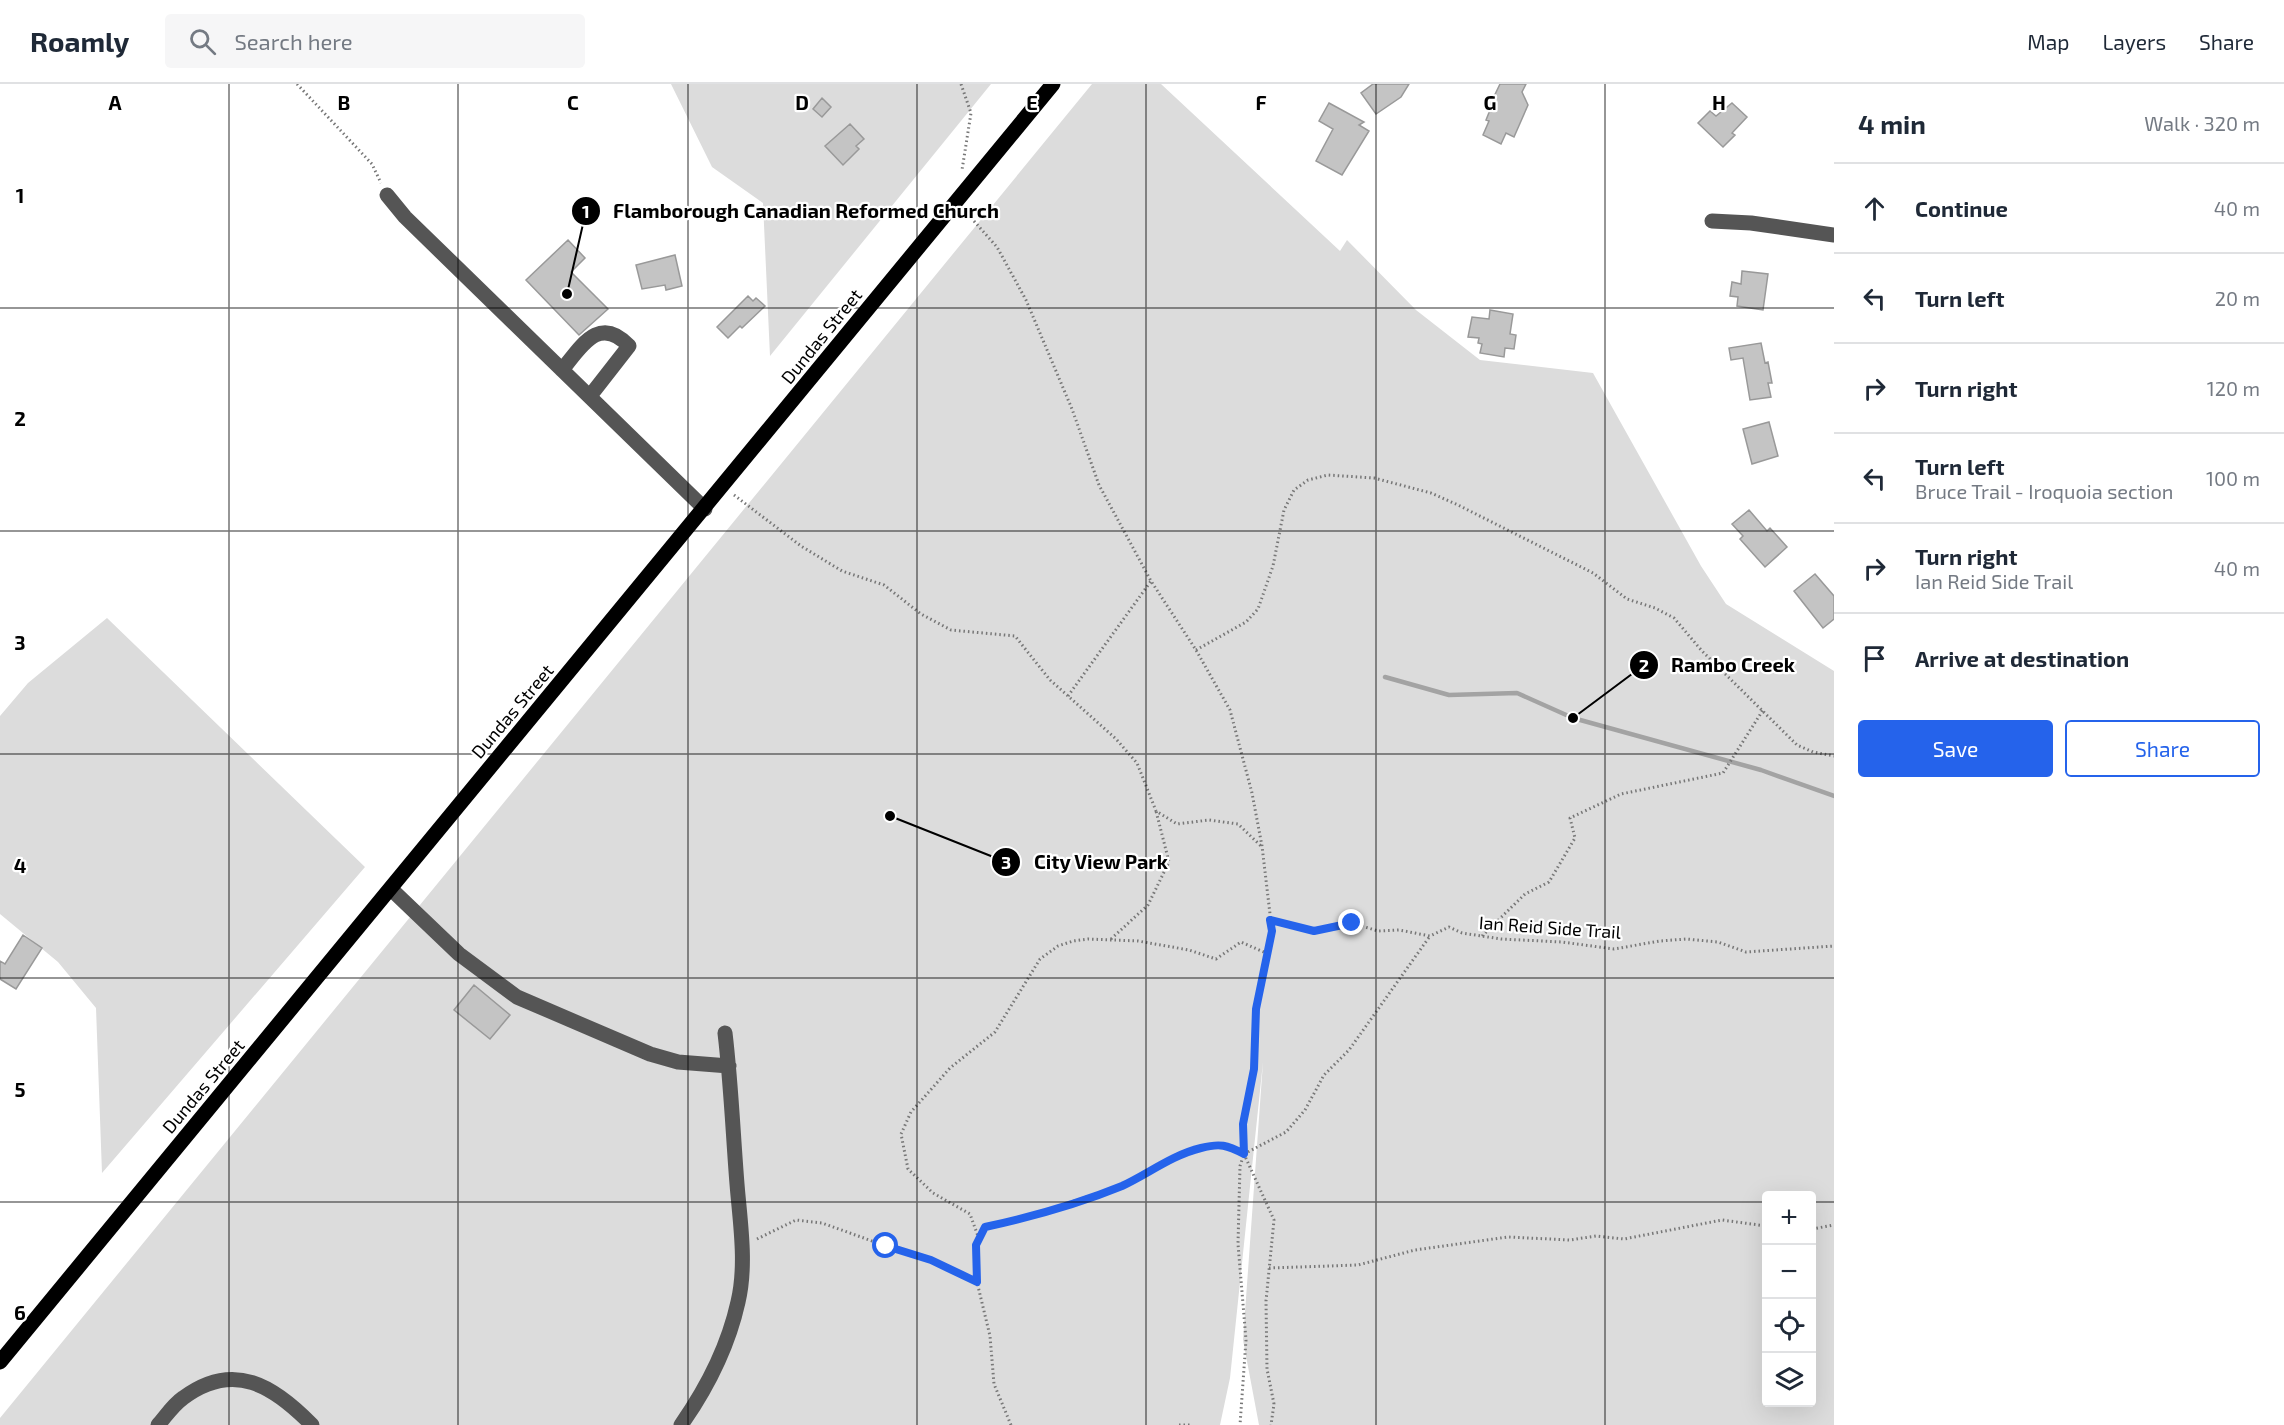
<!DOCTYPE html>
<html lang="en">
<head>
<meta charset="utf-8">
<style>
  :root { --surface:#fff; --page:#f6f6f7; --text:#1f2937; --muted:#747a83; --line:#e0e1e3; --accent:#2563eb }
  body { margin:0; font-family:"Exo 2",sans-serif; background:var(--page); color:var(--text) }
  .controls { position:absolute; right:18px; bottom:18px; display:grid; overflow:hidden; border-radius:6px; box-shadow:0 6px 24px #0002 }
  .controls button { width:54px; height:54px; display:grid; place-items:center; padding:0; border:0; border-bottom:2px solid var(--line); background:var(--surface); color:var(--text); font:30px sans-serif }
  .stop { position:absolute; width:18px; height:18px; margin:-14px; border:4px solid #2563eb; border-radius:50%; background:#fff }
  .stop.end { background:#2563eb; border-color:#fff; box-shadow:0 2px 6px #0008 }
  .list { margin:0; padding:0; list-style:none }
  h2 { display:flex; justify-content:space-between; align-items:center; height:78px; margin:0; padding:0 24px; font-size:26px }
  h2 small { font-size:20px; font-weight:400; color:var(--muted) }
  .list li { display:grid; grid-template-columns:39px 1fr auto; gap:18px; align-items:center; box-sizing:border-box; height:90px; padding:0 24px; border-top:2px solid var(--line) }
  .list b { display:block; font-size:22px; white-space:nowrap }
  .list p { margin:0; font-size:20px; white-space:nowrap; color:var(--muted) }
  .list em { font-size:20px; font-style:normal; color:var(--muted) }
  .actions { display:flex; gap:12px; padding:18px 24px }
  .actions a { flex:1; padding:14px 0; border:2px solid var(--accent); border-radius:6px; text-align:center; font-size:21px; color:var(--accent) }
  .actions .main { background:var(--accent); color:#fff }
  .icon { flex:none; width:33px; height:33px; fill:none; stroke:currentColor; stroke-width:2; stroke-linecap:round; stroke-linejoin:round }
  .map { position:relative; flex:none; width:1834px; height:1341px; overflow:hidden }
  header { display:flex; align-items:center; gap:36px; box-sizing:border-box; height:84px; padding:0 30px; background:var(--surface); border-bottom:2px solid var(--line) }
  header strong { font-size:28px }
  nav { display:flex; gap:33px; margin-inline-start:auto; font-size:21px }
  .search { width:420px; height:54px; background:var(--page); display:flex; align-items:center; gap:15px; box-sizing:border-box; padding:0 21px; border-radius:6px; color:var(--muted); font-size:22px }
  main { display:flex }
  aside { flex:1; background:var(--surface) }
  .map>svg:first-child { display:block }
</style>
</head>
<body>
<header>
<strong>Roamly</strong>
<div class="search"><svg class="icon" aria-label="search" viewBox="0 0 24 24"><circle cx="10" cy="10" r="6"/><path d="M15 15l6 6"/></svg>Search here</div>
<nav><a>Map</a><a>Layers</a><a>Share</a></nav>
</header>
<main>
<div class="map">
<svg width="1834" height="1341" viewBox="0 0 1834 1341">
  <rect width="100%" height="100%" fill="#fff"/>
  <path fill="#dcdcdc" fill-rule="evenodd" d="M671,0H991L770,272L763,119L712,83Z
    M1092,0H1161L1340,167L1347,156L1416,226L1480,276L1593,289L1701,482L1726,520L1834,587V1341H1259L1243,1256L1263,978L1230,1294L1220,1341H0V1334ZM1766,1112H1812V1318H1766Z
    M107,534L365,783L102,1089L96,924L58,878L0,830V632L28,599Z"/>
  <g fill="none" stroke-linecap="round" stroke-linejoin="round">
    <path stroke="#a3a3a3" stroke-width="4.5" d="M1385,593L1449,611L1517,609L1573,634L1761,686L1834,712"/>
  </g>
  <path fill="#c4c4c4" stroke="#999" stroke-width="1.5" d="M1373,0H1409L1401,13L1376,30L1361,9Z
    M1500,0H1526L1522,8L1528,21L1514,53L1506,49L1501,60L1483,51L1489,37L1486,36L1490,26L1488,25Z
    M822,14L831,23L822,33L813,25Z
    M1329,19L1364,38L1359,41L1369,47L1342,91L1316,77L1333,45L1319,37Z
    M1732,19L1747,33L1732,49L1735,51L1723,63L1698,39L1710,27L1716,32Z
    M850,40L864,55L856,62L859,65L843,81L825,62Z
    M568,156L585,174L571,188L608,225L579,251L526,196Z
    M675,171L682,202L666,206L665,201L642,205L636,181Z
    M1742,187L1768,190L1763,226L1737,222L1738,213L1730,212L1732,198L1741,200Z
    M748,212L753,217L756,214L765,222L742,244L740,242L728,254L717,243Z
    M1490,226L1513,230L1510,250L1516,251L1514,265L1505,264L1504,273L1480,269L1482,260L1478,259L1479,254L1468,253L1472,233L1489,235Z
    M1761,259L1765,279L1768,278L1772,299H1768L1771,313L1750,316L1743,274L1731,276L1729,264Z
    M1769,338L1778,372L1752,380L1743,345Z
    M1749,426L1767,447L1770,444L1787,463L1765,483L1740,455L1743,452L1732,440Z
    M1815,490L1834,512V535L1823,544L1794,507Z
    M23,851L42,864L16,905L0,895V877L5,880Z
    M474,901L510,931L490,955L454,926Z"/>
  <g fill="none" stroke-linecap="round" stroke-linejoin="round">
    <path stroke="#777" stroke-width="3" stroke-dasharray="1.5 3" stroke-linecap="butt" d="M297,0L372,80L381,99
      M961,0L971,29L962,86
      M965,127L997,163L1026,216L1072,325L1099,401L1151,497L1196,566L1230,626L1252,709L1262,762L1272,847L1256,925L1254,985L1243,1040L1244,1070L1240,1082L1238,1160L1246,1256L1240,1341
      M734,411L801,462L842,487L884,501L921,530L951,546L1015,552L1050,596L1116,655L1137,679L1156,727L1177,740L1209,736L1238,740L1261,762
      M1196,566L1246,538L1258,525L1273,482L1284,426L1294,406L1308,396L1328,391L1374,394L1431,409L1458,421L1593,489L1627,515L1655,524L1674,534L1702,567L1797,661L1813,668L1834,672
      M1068,612L1151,497
      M1270,836L1314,847L1352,839L1378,847L1399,846L1430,852L1449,843L1462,849L1501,855L1562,858L1614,865L1660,857L1686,855L1718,858L1746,868L1834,862
      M1482,852L1525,810L1549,798L1575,754L1570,734L1621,710L1723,689L1763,626
      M1111,855L1148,821L1169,778L1156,727
      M1244,1070L1286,1048L1305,1026L1324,991L1349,966L1430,852
      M1812,1145L1834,1141
      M757,1155L796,1136L822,1139L886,1162L931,1176L977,1198
      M979,1155L970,1130L933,1109L908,1085L901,1050L911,1028L950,984L995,948L1040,875L1058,862L1073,857L1088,855L1138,857L1189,866L1216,875L1241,858L1266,869
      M1269,1184L1358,1181L1415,1166L1508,1153L1570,1156L1596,1152L1624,1155L1722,1136L1766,1142
      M1011,1341L994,1300L990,1252L977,1198L976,1161L985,1143L1017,1136L1123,1101L1174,1075L1200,1064L1225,1060L1244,1070L1274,1136L1266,1217L1267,1285L1274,1320L1271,1341
      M1179,1341H1192"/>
    <path stroke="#555" stroke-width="15" d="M387,111L405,133L705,425
      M1712,137L1751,139L1834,151
      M562,286C581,263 599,230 629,262L590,312
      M391,805L459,870L517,913L650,970L678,978L729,982
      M158,1341C166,1332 173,1321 183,1314C234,1276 274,1302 312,1341
      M681,1341C707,1304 728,1263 738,1218C747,1180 740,1138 737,1100C733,1050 731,999 725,949"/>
    <path stroke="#000" stroke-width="15" d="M0,1278L1053,0"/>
  </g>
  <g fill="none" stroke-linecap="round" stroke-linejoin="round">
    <path stroke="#2563eb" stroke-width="8" d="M886,1162L931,1176L977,1198L976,1161L985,1143C1031,1133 1078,1120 1122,1102C1148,1090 1172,1071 1201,1064C1220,1059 1227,1061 1244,1070L1243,1040L1254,985L1256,925L1272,847L1270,836L1314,847L1352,839"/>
  </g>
  <path fill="none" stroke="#000" stroke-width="1.5" stroke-opacity="0.55" d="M229,0V1341M458,0V1341M688,0V1341M917,0V1341M1146,0V1341M1376,0V1341M1605,0V1341M0,224H1834M0,447H1834M0,670H1834M0,894H1834M0,1118H1766M1812,1118H1834"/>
  <g text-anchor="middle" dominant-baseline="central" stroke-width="4.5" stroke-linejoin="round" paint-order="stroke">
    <g font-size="18" fill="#000" stroke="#fff">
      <text transform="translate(821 252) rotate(-51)">Dundas Street</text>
      <text transform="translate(512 627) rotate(-50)">Dundas Street</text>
      <text transform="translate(1550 843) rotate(4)">Ian Reid Side Trail</text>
      <text transform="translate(203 1002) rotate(-50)">Dundas Street</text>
    </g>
  </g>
  <g font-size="20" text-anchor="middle" font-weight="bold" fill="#000" stroke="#fff" stroke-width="4.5" stroke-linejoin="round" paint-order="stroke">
    <text x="115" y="26">A</text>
    <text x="344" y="26">B</text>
    <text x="573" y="26">C</text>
    <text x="802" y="26">D</text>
    <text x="1032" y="26">E</text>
    <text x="1261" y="26">F</text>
    <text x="1490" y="26">G</text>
    <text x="1719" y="26">H</text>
    <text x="20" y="119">1</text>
    <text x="20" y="342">2</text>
    <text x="20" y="566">3</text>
    <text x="20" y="789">4</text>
    <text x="20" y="1013">5</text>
    <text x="20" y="1236">6</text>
  </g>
  <path fill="none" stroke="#000" stroke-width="2" d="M567 210L586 127M1573 634L1644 581M890 732L1006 778"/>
  <g fill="#000" stroke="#fff" stroke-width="2">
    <circle cx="567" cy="210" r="6"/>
    <circle cx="1573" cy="634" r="6"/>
    <circle cx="890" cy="732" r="6"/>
    <circle cx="586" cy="127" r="15"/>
    <circle cx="1644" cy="581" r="15"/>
    <circle cx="1006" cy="778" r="15"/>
  </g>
  <g font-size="18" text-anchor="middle" font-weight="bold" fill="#fff">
    <text x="586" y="134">1</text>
    <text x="1644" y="588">2</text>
    <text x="1006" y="785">3</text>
  </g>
  <g font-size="20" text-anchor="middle" font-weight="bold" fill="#000" stroke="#fff" stroke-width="4.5" stroke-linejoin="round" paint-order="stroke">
    <text x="806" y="134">Flamborough Canadian Reformed Church</text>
    <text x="1733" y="588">Rambo Creek</text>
    <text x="1101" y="785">City View Park</text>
  </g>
</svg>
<div class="controls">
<button>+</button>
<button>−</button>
<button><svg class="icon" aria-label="locate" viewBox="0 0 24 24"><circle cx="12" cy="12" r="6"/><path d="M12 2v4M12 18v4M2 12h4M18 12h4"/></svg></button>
<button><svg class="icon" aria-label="layers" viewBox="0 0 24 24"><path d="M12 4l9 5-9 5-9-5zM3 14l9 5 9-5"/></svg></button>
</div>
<div class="stop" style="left:886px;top:1162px"></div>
<div class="stop end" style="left:1352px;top:839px"></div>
</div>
<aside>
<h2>4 min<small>Walk · 320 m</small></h2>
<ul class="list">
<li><svg class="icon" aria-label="ahead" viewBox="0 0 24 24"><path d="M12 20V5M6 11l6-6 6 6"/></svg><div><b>Continue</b></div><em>40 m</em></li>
<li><svg class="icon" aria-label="left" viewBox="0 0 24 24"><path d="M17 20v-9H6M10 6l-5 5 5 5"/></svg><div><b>Turn left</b></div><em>20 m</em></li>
<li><svg class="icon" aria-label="right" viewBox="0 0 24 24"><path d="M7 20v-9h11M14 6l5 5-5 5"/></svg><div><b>Turn right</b></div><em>120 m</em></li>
<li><svg class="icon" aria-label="left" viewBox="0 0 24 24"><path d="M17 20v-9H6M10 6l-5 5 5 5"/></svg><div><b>Turn left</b><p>Bruce Trail - Iroquoia section</p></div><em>100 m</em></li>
<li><svg class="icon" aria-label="right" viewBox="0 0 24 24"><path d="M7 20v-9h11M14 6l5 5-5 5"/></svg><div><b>Turn right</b><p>Ian Reid Side Trail</p></div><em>40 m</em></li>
<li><svg class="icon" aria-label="arrive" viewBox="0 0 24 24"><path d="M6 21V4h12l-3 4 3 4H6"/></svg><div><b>Arrive at destination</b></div></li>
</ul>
<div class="actions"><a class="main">Save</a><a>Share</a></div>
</aside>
</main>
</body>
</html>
